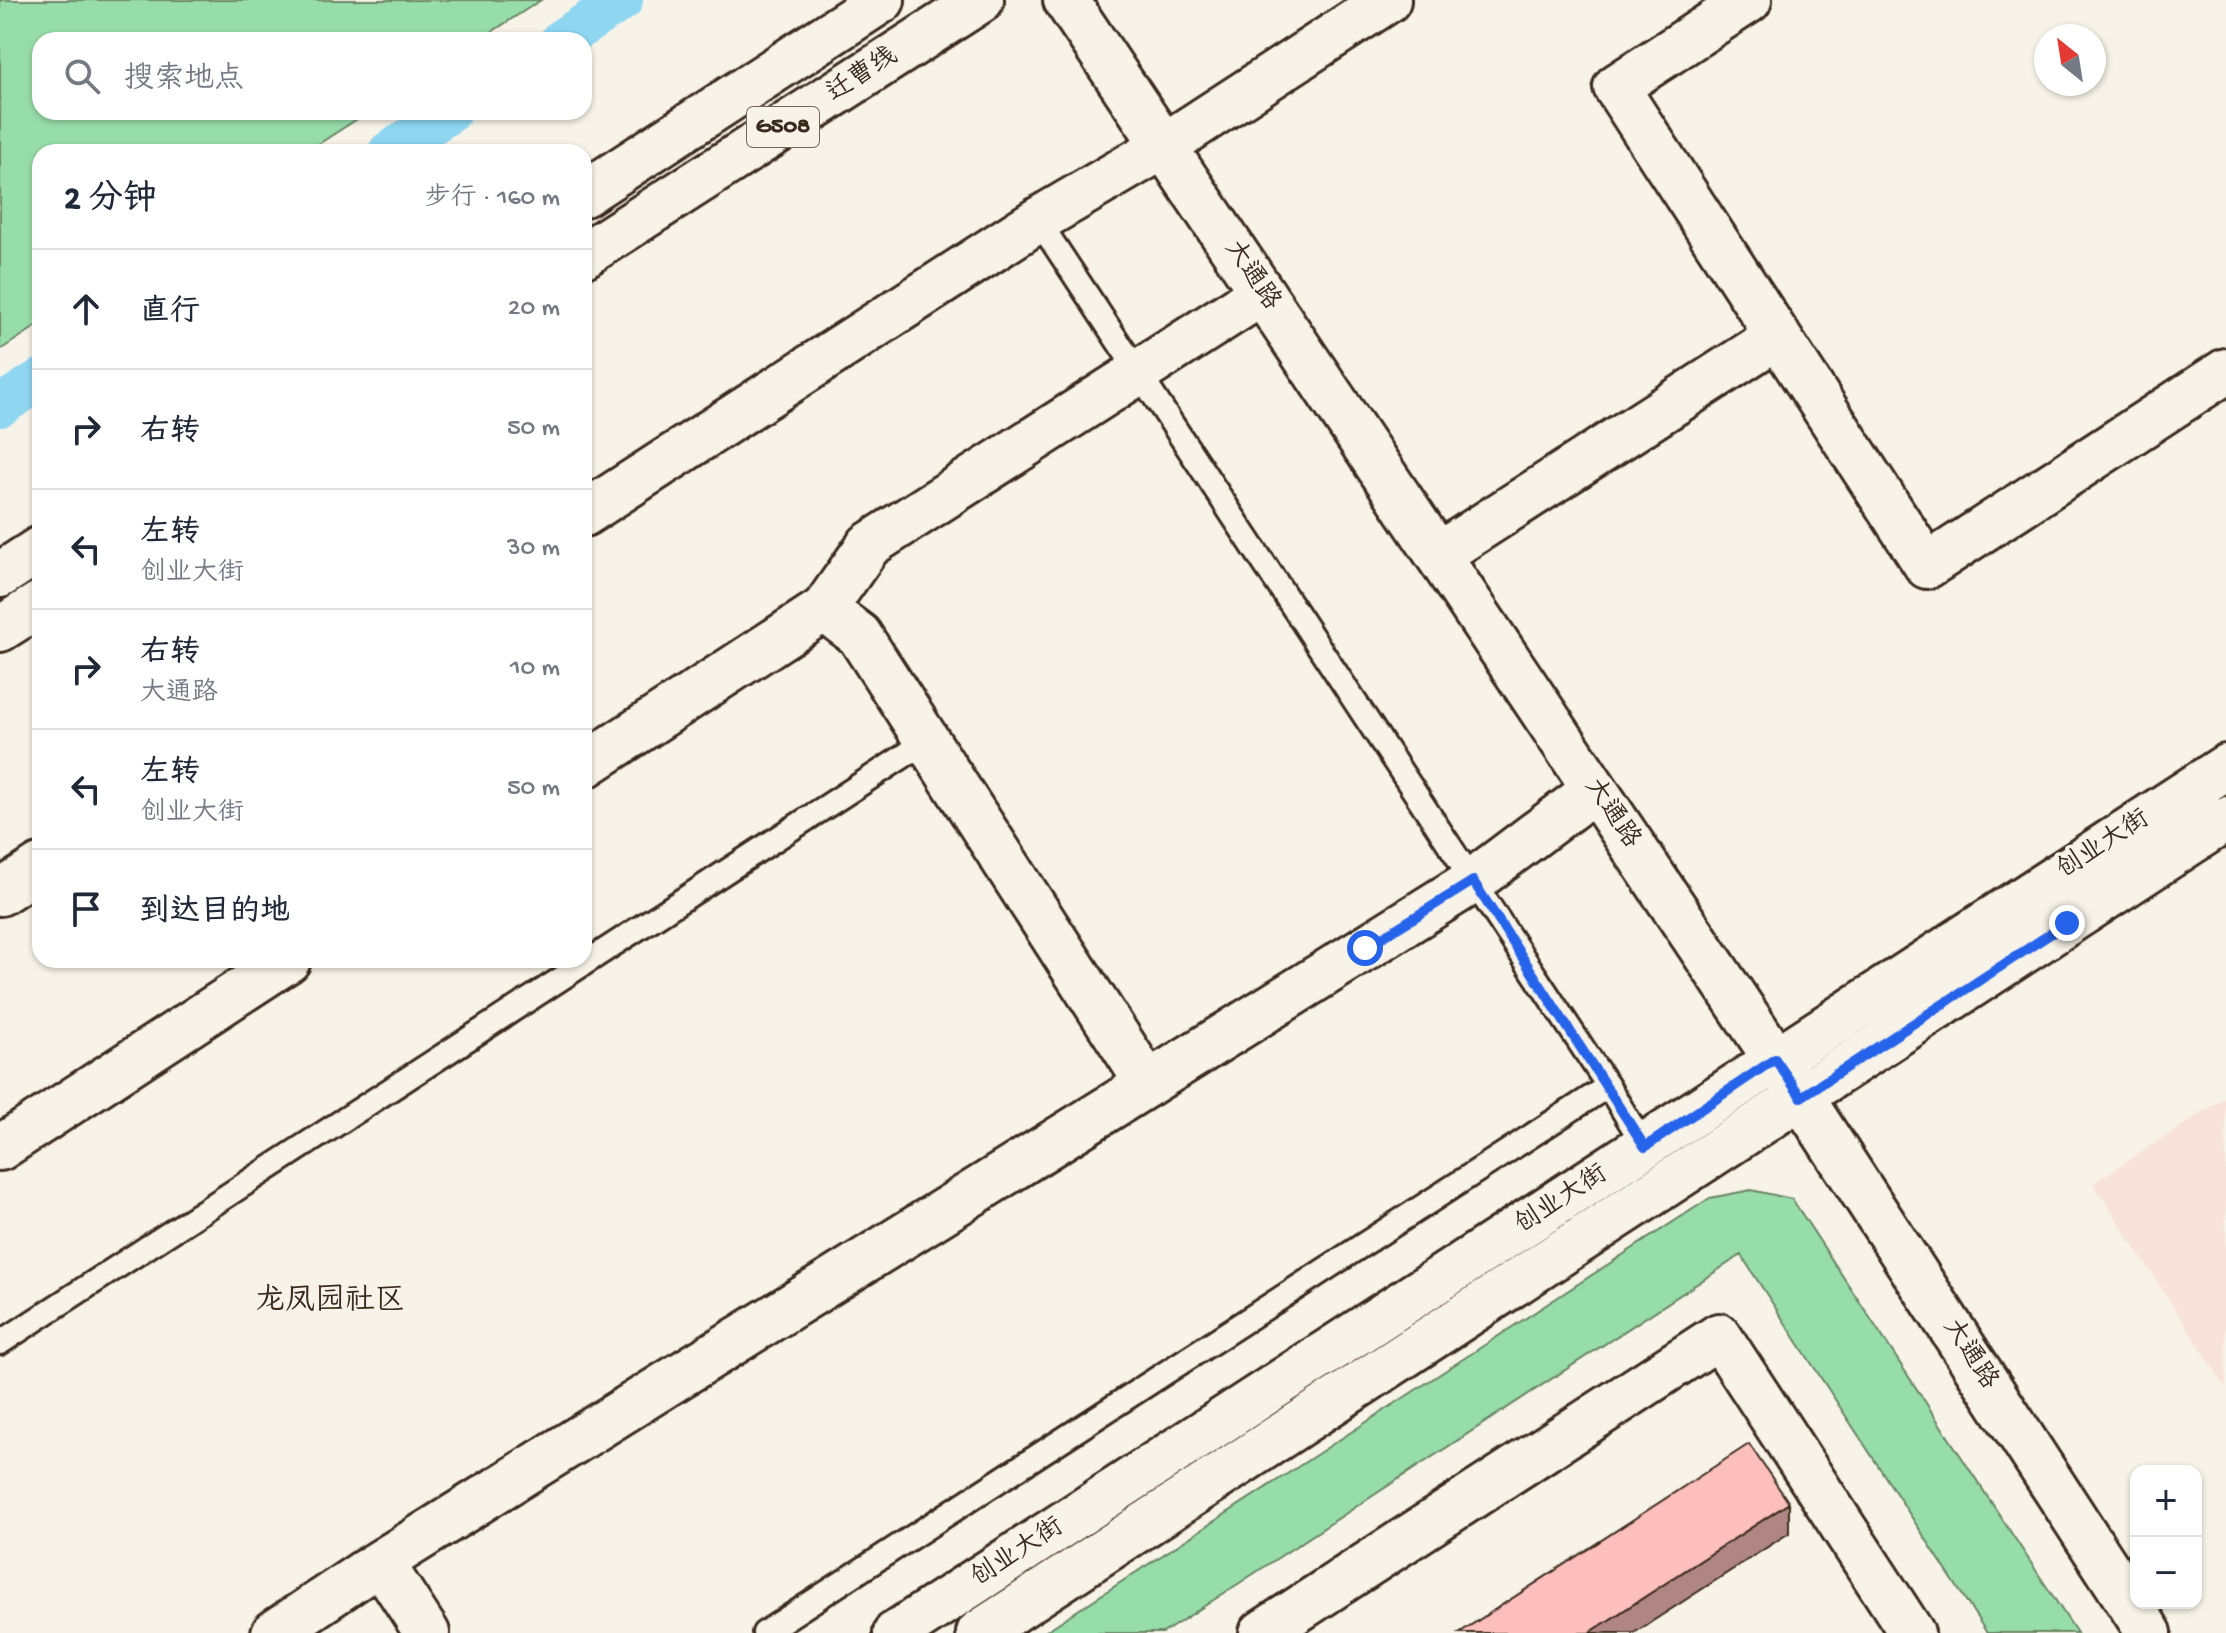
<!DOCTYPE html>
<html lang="zh">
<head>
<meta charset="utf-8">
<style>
  :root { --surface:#fff; --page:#f6f6f7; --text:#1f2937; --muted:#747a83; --line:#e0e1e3 }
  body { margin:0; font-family:"Gochi Hand","LXGW WenKai TC",sans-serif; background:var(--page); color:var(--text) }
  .controls { position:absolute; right:24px; bottom:24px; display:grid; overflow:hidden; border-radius:16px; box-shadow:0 2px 6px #0004 }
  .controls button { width:72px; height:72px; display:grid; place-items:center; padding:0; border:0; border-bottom:2px solid var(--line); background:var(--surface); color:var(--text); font:40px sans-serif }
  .compass { position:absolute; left:2034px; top:24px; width:72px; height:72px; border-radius:50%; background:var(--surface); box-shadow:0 2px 6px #0004; rotate:330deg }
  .stop { position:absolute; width:24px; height:24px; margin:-18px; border:6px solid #2563eb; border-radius:50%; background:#fff }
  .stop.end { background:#2563eb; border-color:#fff; box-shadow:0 2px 8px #0008 }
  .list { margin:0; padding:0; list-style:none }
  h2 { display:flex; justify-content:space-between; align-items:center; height:104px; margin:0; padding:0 32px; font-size:34px }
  h2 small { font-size:26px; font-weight:400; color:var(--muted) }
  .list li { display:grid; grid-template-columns:52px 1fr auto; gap:24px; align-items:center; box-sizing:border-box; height:120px; padding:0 32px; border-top:2px solid var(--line) }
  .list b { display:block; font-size:30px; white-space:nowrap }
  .list p { margin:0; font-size:26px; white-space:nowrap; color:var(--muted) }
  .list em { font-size:26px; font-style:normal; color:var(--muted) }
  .icon { flex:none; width:44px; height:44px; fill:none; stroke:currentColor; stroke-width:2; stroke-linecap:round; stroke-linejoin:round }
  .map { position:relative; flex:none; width:2226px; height:1633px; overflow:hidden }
  .search { position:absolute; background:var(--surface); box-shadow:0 2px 6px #0004; left:32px; top:32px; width:560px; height:88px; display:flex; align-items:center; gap:20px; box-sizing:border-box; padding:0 28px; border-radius:24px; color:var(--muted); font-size:30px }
  .panel { position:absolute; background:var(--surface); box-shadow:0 2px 6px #0004; left:32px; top:144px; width:560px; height:824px; border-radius:24px }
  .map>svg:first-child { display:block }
</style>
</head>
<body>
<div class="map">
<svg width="2226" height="1633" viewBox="0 0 2226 1633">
  <rect width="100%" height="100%" fill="#f7f3e8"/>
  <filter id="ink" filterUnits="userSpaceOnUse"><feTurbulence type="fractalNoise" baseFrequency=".0125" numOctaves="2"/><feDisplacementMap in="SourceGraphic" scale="16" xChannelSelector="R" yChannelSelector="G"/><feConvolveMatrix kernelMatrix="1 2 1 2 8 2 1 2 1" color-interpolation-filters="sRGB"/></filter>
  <g filter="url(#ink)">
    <path fill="#f8e3db" d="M2226,1097V1388L2093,1183Z"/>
    <path fill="#97ddaa" stroke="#698464" stroke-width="2" d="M0,0H541L479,40H40V112H368L306,152H40V324L0,350Z
      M1751,1190L1792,1199L2077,1633H1987L1741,1255L1163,1633H1043L1710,1198Z"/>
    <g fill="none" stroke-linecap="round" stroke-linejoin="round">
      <path stroke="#8fd6f1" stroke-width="42" d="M561,40L622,0
        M389,152L450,112
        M0,406L40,380"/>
      <g stroke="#3b2a1e" stroke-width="28">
        <path id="service" d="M1038,220L1608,1086L1645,1147
          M0,1343L927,741
          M764,1633L1608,1086"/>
      </g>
      <g stroke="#3b2a1e" stroke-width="50">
        <path id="minor" d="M1749,0L1616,87L1927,566L2226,371
          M584,514L1038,220L1164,146L1388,0
          M1438,555L1778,336
          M824,609L859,635L1148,1084
          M584,766L824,609L869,545L1262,293
          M0,893L40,867
          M0,1148L288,960
          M381,1562L427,1633
          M274,1633L362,1574L1473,881L1594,790
          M1262,1633L1719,1336L1912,1633"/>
      </g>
      <g stroke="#3b2a1e" stroke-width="50">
        <path id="tertiary" d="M1066,0L1801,1097L2149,1633
          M896,1633L2226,767
          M979,1633L2226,819"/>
      </g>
      <g stroke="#3b2a1e" stroke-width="50">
        <path id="trunk" d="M584,194L882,0
          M584,255L981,0
          M0,575L40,549
          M0,629L40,604"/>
      </g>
      <use href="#service" stroke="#f7f3e8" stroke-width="22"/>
      <use href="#minor" stroke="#f7f3e8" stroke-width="44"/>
      <use href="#tertiary" stroke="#f7f3e8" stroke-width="44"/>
      <use href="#trunk" stroke="#f7f3e8" stroke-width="44"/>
    </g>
    <path fill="#b08684" stroke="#3b2a1e" stroke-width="2" d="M1789,1503V1533L1634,1633H1589Z"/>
    <path fill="#fcbfbc" stroke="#3b2a1e" stroke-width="2" d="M1749,1444L1789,1503L1589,1633H1459Z"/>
  </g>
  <g fill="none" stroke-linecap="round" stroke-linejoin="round" filter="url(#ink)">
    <path stroke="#2563eb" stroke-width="10" d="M1365,948L1473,881L1645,1147L1775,1059L1801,1097L2067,923"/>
  </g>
  <g text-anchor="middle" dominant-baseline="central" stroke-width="7" stroke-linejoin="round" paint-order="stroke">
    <rect fill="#f7f3e8" stroke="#73665b" stroke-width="2" x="747" y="107" width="72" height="40" rx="6"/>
    <g font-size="24" font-weight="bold" fill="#3b2a1e">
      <text x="783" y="127">G508</text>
    </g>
    <g font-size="26" fill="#3b2a1e" stroke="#f7f3e8">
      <text transform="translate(863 76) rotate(-33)">迁曹线</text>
      <text transform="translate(1251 276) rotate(56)">大通路</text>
      <text transform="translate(1611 814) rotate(56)">大通路</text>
      <text transform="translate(2104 846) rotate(-33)">创业大街</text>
      <text transform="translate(1562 1201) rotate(-33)">创业大街</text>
      <text transform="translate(1969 1355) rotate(57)">大通路</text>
      <text transform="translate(1018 1554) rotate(-33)">创业大街</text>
    </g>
    <g font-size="30" fill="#3b2a1e" stroke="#f7f3e8">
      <text x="330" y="1302">龙凤园社区</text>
    </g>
  </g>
</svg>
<div class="controls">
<button>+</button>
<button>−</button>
</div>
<svg class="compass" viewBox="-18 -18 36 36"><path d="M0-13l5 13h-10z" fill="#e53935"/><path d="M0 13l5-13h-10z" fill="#747a83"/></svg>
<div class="stop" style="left:1365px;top:948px"></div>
<div class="stop end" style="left:2067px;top:923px"></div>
<div class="search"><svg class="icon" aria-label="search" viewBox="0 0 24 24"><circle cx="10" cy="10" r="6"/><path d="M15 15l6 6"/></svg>搜索地点</div>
<section class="panel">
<h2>2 分钟<small>步行 · 160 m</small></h2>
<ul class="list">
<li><svg class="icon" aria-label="ahead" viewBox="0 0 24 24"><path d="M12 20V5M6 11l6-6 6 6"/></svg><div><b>直行</b></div><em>20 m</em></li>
<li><svg class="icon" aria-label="right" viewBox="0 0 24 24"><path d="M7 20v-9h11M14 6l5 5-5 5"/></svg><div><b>右转</b></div><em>50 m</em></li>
<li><svg class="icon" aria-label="left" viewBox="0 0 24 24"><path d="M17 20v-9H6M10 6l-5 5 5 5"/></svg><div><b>左转</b><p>创业大街</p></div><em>30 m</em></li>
<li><svg class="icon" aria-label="right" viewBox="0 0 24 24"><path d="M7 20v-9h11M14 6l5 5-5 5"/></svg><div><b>右转</b><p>大通路</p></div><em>10 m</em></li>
<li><svg class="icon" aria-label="left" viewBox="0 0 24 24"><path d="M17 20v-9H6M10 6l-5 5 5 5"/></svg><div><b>左转</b><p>创业大街</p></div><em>50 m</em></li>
<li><svg class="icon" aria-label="arrive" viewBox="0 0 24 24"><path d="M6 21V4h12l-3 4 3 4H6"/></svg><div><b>到达目的地</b></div></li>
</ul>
</section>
</div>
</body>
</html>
